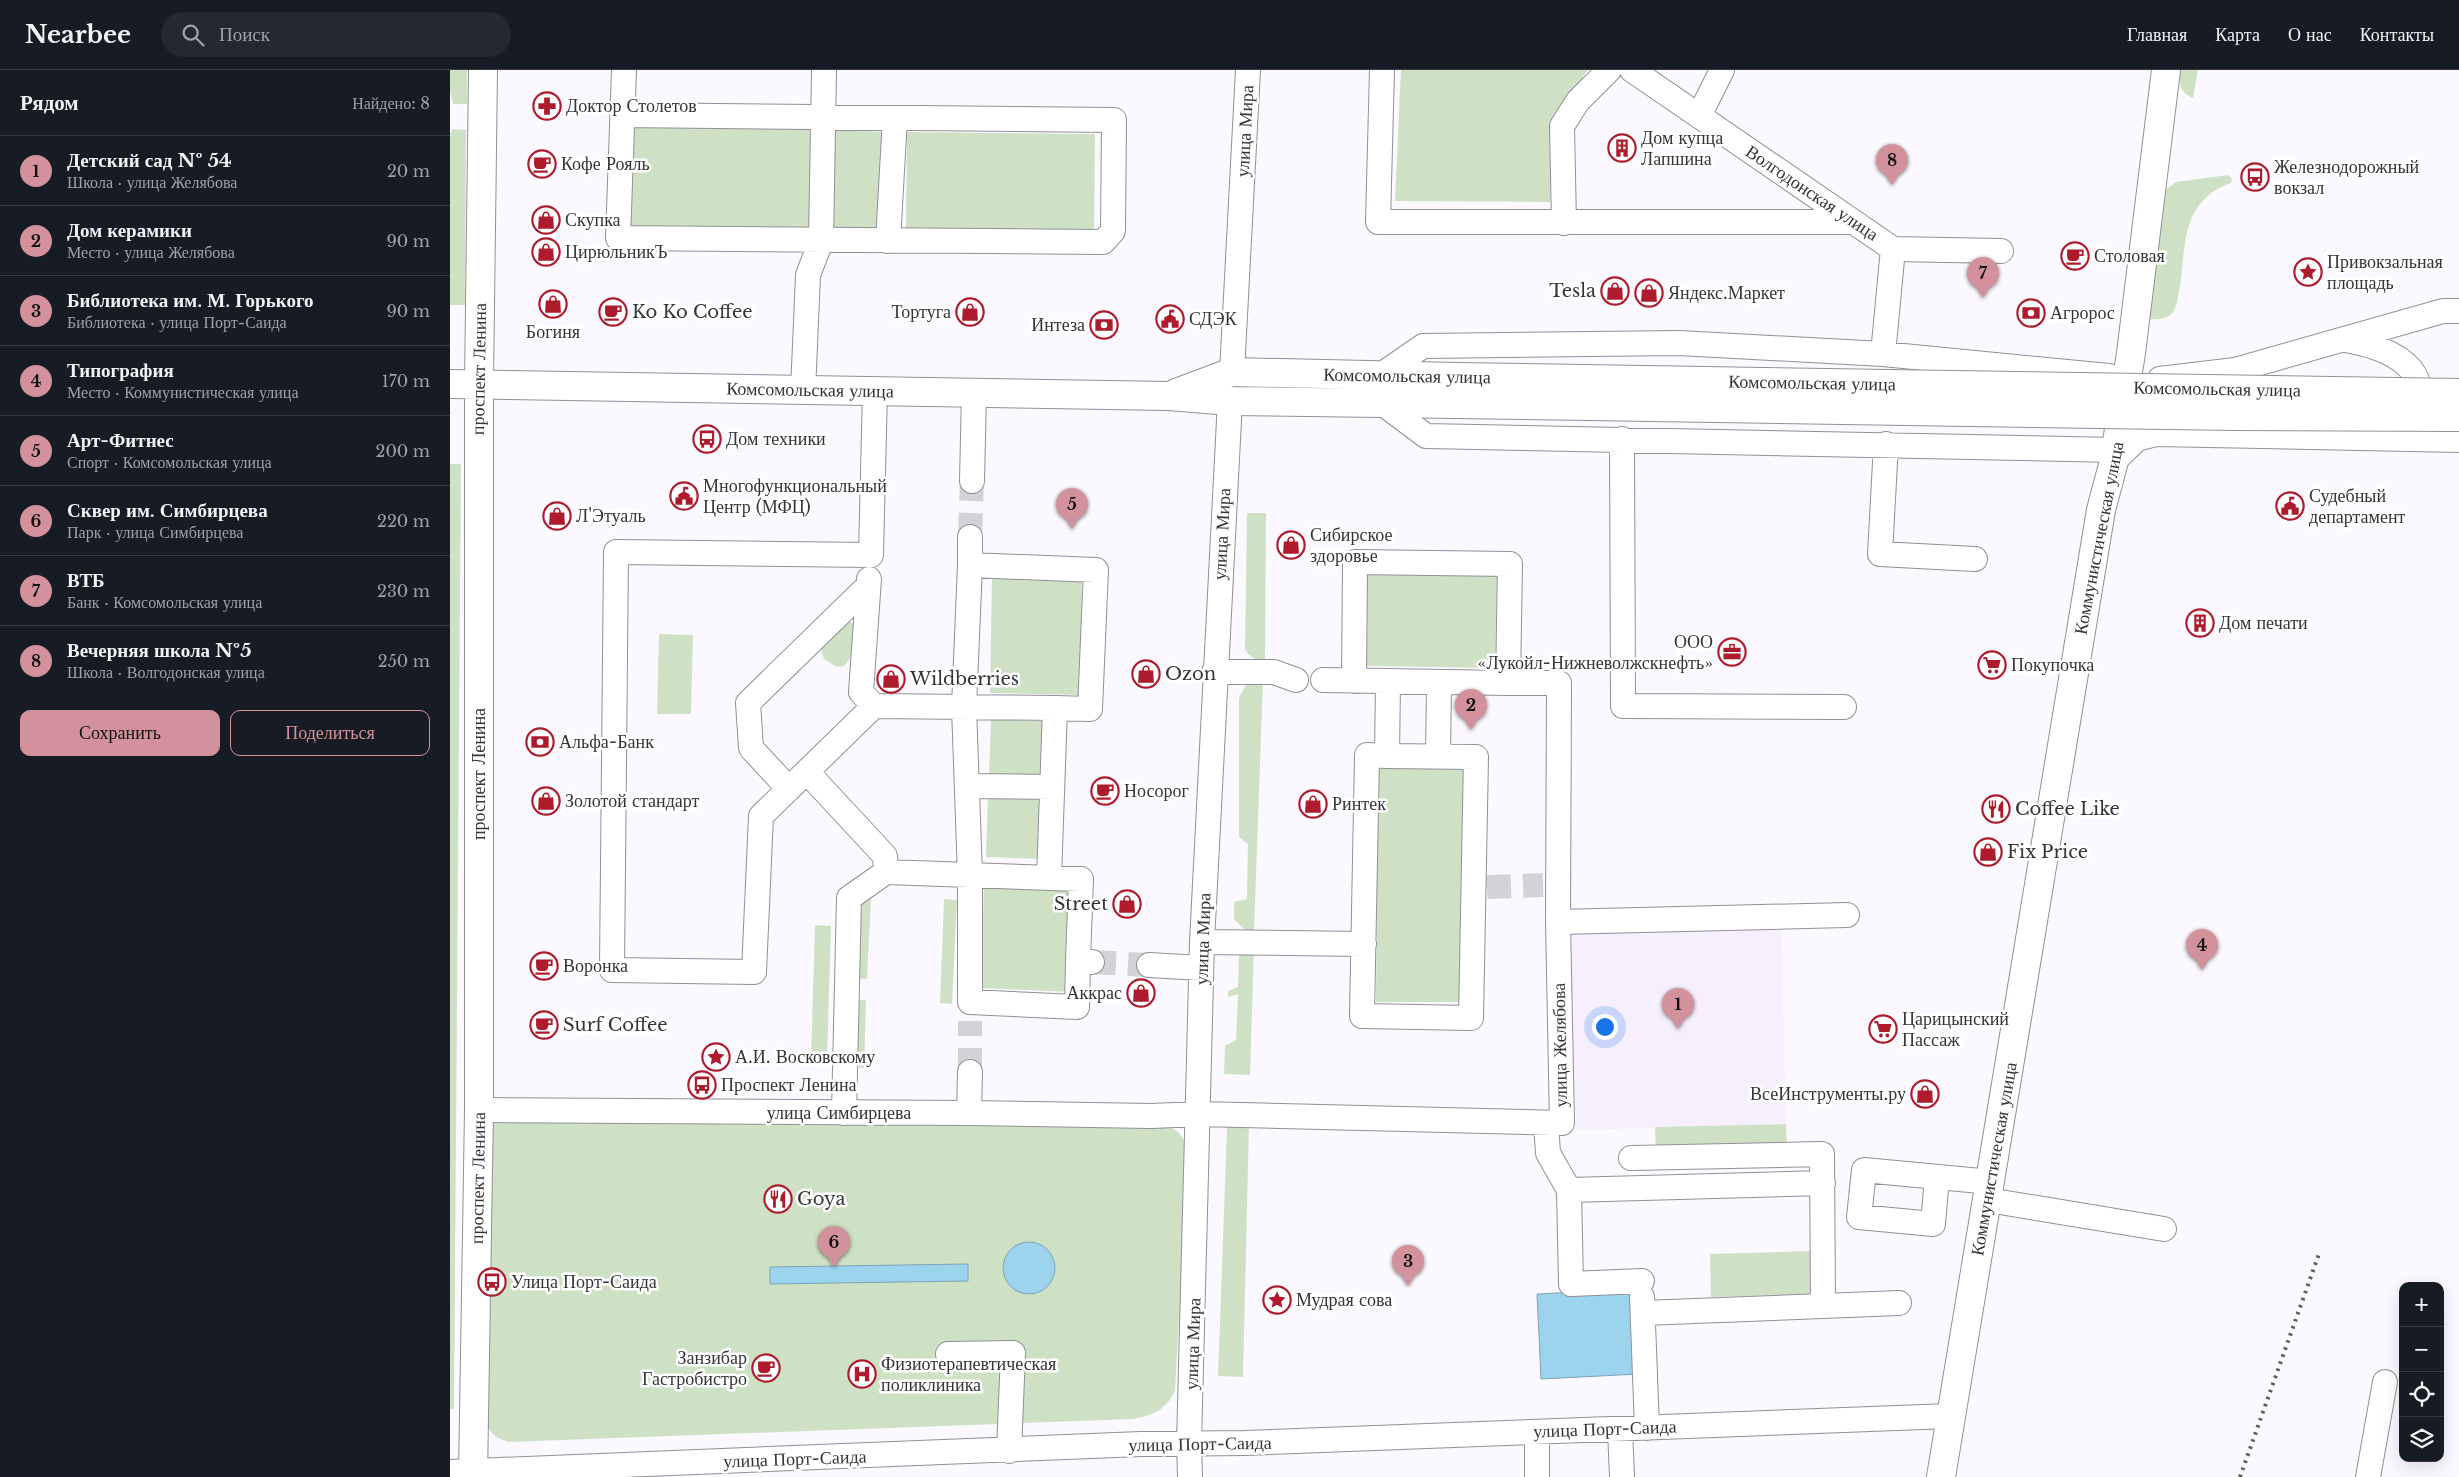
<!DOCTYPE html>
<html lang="ru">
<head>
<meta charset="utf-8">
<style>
  :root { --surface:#171b24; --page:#242831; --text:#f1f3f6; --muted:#9ea1a6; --line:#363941; --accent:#d3929b }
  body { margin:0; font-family:"Libre Baskerville",serif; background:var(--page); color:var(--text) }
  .controls { position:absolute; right:15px; bottom:15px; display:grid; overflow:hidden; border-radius:10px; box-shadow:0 5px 20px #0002 }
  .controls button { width:45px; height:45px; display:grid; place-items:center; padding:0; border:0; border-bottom:1px solid var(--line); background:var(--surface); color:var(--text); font:25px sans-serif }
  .you { position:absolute; left:1154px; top:956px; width:18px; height:18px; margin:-12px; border:4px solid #fff; border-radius:50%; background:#1a73e8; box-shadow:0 0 0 8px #1a73e833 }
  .badge { display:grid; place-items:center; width:32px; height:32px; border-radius:50%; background:var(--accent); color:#111; font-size:16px; font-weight:700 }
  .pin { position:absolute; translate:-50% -41px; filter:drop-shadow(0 1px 2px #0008) }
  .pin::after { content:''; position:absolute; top:26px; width:18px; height:15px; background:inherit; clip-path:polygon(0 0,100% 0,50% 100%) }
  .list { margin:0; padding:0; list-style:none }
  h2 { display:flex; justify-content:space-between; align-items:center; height:65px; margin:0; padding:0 20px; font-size:21px }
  h2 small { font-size:16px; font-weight:400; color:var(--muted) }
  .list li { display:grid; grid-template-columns:32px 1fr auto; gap:15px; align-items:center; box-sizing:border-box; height:70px; padding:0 20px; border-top:1px solid var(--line) }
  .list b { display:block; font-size:19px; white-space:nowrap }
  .list p { margin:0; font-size:16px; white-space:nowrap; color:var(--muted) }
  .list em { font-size:16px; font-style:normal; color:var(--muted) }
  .actions { display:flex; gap:10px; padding:15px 20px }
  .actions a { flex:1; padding:11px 0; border:1px solid var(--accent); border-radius:10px; text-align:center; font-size:18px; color:var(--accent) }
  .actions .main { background:var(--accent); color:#111 }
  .icon { flex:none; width:28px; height:28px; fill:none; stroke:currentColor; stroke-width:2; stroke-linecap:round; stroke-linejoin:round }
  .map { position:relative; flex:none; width:2009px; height:1407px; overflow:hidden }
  header { display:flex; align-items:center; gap:30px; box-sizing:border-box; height:70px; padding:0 25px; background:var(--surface); border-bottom:1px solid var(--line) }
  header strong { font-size:24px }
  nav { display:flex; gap:28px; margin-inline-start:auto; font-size:18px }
  .search { width:350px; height:45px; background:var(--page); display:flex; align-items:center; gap:12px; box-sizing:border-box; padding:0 18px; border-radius:28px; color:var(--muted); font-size:19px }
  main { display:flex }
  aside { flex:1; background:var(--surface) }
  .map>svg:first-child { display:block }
</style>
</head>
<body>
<header>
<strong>Nearbee</strong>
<div class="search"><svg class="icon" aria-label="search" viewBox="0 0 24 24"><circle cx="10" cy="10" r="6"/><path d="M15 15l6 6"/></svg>Поиск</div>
<nav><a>Главная</a><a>Карта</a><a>О нас</a><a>Контакты</a></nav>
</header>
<main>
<aside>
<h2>Рядом<small>Найдено: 8</small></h2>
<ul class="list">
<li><span class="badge">1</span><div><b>Детский сад № 54</b><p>Школа · улица Желябова</p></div><em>20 m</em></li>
<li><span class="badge">2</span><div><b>Дом керамики</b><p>Место · улица Желябова</p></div><em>90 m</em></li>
<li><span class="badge">3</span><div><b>Библиотека им. М. Горького</b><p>Библиотека · улица Порт-Саида</p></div><em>90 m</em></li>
<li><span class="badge">4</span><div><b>Типография</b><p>Место · Коммунистическая улица</p></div><em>170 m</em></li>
<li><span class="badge">5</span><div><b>Арт-Фитнес</b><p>Спорт · Комсомольская улица</p></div><em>200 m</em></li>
<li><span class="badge">6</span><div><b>Сквер им. Симбирцева</b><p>Парк · улица Симбирцева</p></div><em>220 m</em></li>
<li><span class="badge">7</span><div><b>ВТБ</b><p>Банк · Комсомольская улица</p></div><em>230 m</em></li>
<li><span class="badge">8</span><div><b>Вечерняя школа №5</b><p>Школа · Волгодонская улица</p></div><em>250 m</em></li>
</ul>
<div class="actions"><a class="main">Сохранить</a><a>Поделиться</a></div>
</aside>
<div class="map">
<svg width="2009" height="1407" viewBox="0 0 2009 1407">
  <rect width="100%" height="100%" fill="#fbf9ff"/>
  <path fill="#f6effe" d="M1331,857L1336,1054L1126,1060L1120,864Z"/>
  <path fill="#cfe1c5" d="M0,0H17V34H3L0,21Z
    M951,0H1138L1101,50L1100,132L945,131Z
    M1731,0H1748L1743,28C1729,22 1728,14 1731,0Z
    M182,56L365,59L362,161L180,158Z
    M3,59L16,60L15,235H0V64Z
    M382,60L435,62L433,162L379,160Z
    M457,62L645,64L644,161L456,160Z
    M1778,105L1782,108L1781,113C1732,130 1736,173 1730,216C1728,224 1728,235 1723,242C1718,249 1706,250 1698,249L1711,123L1726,112Z
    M0,394H11L4,1339H0Z
    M797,443H816L815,591C805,591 801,587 795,580Z
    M917,502L1047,504L1045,598L916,596Z
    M542,508L632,509L630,625L540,623Z
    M398,550L403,554L402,586L394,596L387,597L374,589L370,576Z
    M209,564L243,565L241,644H207Z
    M813,610L804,860H795L784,849V832L797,829L798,774L789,767V628L797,613Z
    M541,649L597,651L595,710L539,708Z
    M928,695L1014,696L1011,932H926Z
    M538,725L593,727L591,789L536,787Z
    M534,814L625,817L621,922L531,918Z
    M421,827L417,909L404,908L407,839Z
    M494,829L507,830L502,934L490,933Z
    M365,855L381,856L377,989H361Z
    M804,876L800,1005L774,1004L775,976L786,970L788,924L778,927V921L788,917L789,882Z
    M405,930H416L414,998L402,997Z
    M39,1048L719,1057C732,1061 735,1072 738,1084L725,1321C715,1341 703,1345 683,1349L58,1372L46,1367L35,1355Z
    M783,1053L799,1054L793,1307L768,1306L777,1058Z
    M1336,1054L1337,1078L1206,1081L1205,1057Z
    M1361,1181L1362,1224L1261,1227L1260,1184Z"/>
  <path fill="#9cd3ed" stroke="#7da3b6" d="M553 1198a26 26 0 1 1 52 0a26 26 0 1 1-52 0Z
    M518,1194V1211L320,1214V1197Z
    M1185,1219L1189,1304L1091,1309L1087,1224Z"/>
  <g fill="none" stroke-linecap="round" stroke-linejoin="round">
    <path stroke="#d3d2d7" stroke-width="24" stroke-dasharray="24 12" stroke-linecap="butt" d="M520,467L522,411
      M1037,817L1093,815
      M642,892L699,895
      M520,1002V951"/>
    <g stroke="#928f96" stroke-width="26">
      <path id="minor" d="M932,0L928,152H1403
        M1182,0L1443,179
        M173,45L664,50L663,161L653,172L168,168L174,0
        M1249,46L1272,0
        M1114,153L1112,56L1128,31L1159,0
        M438,171L445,48
        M1443,179L1551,181
        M1895,270C1930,276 1983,293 1966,340
        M1433,284L1443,179
        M782,302L798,0
        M931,305L973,276L1229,273L1433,284L1659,306
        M1710,309L1785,300L1993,241H2009
        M353,321L358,205L371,171L374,0
        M425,321L421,485L166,482L162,900L304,902L311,746L424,636L605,638
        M932,333L976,366L1666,380
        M1677,335L1682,346L1706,364L2009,370
        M1172,369L1173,636L1394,637
        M1436,374L1430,484L1525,489
        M1664,391L1687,369L1706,364
        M522,411L524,323
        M520,495V467
        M419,509L411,622L424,636
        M764,602H824L846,610
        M873,610L1058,613L1060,494L905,492L904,611
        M1058,613H1109L1108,852
        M937,686L1026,687L1021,948L912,946L917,685L937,686L938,611
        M988,686L989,612
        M357,702L435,786L436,802L399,828L394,1043
        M517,716L602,717
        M339,719L301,678L298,633L418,516
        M436,802L631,809L628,891L642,892
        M599,808L605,638L640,639L646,500L520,495L514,637L520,806V932L627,937L628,891
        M752,872L914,874
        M699,895L751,898
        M29,1040L519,1043L701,1046L749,1044L1112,1053L1108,852L1397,845
        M519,1043L520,1002
        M1096,1053L1098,1083L1119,1120L1373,1113
        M1181,1088L1372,1084L1373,1236
        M1487,1107L1483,1154L1409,1147L1414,1100L1541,1112
        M1119,1120L1121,1214L1192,1211
        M1538,1130L1714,1159
        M1192,1227L1197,1358
        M1193,1243L1449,1233
        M498,1284L563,1283L559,1381
        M1170,1359L1172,1407
        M1087,1362V1407
        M0,1402L691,1374L795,1373L1500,1346
        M740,1407L739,1373L752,872L780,331
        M1918,1407L1935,1312"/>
    </g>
    <g stroke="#928f96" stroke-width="30">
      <path id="major" d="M0,314L719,326L780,331L1005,334
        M726,323L782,302L1006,307
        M23,1407L29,1040V314L33,0
        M1491,1407L1651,440L1664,391L1681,283L1716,0"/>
    </g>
    <use href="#minor" stroke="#fff" stroke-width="24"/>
    <use href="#major" stroke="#fff" stroke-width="28"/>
    <path stroke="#5d5c60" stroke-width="4" stroke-dasharray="2.5 5" stroke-linecap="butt" d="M1790,1407L1870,1181"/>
    <g stroke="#928f96" stroke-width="30" stroke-linecap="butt">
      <path id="major-bridge" d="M1006,307L2009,323
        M1005,334L1785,346L2009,347"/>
    </g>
    <use href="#major-bridge" stroke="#fff" stroke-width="28"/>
  </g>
  <defs>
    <g id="pharmacy-ring" transform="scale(1.4375)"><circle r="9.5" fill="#fff" stroke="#ae1b2c" stroke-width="1.5"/><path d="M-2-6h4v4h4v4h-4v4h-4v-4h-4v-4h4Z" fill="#ae1b2c"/></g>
    <g id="building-ring" transform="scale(1.4375)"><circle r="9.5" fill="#fff" stroke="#ae1b2c" stroke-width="1.5"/><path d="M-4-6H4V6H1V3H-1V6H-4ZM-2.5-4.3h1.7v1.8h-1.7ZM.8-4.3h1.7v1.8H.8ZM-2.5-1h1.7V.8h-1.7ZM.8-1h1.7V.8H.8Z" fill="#ae1b2c"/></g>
    <g id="cafe-ring" transform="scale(1.4375)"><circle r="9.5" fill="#fff" stroke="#ae1b2c" stroke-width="1.5"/><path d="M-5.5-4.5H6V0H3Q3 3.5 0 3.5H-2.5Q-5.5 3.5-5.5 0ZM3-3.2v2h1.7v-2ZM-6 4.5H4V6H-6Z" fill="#ae1b2c"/></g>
    <g id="bus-ring" transform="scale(1.4375)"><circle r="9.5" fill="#fff" stroke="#ae1b2c" stroke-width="1.5"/><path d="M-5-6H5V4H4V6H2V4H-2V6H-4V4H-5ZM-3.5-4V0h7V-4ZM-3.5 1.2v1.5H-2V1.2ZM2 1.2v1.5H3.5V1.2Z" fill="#ae1b2c"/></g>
    <g id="shop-ring" transform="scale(1.4375)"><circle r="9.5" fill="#fff" stroke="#ae1b2c" stroke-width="1.5"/><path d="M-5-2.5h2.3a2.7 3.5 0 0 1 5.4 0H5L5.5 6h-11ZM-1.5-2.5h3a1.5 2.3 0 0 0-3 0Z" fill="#ae1b2c"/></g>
    <g id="sight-ring" transform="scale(1.4375)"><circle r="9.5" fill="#fff" stroke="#ae1b2c" stroke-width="1.5"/><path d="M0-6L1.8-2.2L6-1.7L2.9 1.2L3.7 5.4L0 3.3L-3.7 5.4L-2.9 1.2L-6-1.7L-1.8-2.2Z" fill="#ae1b2c"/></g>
    <g id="bank-ring" transform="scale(1.4375)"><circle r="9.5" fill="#fff" stroke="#ae1b2c" stroke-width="1.5"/><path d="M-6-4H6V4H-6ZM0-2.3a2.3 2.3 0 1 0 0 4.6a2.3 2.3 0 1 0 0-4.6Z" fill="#ae1b2c"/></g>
    <g id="civic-ring" transform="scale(1.4375)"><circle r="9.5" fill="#fff" stroke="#ae1b2c" stroke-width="1.5"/><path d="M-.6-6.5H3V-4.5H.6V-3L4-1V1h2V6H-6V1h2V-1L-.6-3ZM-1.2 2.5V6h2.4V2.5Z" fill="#ae1b2c"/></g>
    <g id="office-ring" transform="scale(1.4375)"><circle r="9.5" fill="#fff" stroke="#ae1b2c" stroke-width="1.5"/><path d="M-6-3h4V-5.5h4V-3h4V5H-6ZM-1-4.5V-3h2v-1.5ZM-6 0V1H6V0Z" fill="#ae1b2c"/></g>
    <g id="supermarket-ring" transform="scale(1.4375)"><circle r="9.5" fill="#fff" stroke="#ae1b2c" stroke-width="1.5"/><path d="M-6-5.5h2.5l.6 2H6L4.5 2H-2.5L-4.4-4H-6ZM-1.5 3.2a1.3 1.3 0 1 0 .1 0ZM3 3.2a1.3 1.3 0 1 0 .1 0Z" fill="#ae1b2c"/></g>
    <g id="restaurant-ring" transform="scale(1.4375)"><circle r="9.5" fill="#fff" stroke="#ae1b2c" stroke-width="1.5"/><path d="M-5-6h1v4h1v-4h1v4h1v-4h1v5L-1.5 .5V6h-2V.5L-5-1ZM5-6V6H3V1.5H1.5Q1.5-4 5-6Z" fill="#ae1b2c"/></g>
    <g id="hospital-ring" transform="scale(1.4375)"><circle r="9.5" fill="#fff" stroke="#ae1b2c" stroke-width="1.5"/><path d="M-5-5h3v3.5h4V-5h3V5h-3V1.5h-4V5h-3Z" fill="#ae1b2c"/></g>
  </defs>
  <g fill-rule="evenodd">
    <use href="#pharmacy-ring" x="97" y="36"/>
    <use href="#building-ring" x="1172" y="78"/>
    <use href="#cafe-ring" x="92" y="94"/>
    <use href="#bus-ring" x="1805" y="107"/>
    <use href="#shop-ring" x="96" y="150"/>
    <use href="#shop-ring" x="96" y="182"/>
    <use href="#cafe-ring" x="1625" y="186"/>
    <use href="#sight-ring" x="1858" y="202"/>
    <use href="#shop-ring" x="1165" y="221"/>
    <use href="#shop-ring" x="1199" y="223"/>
    <use href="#shop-ring" x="103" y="234"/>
    <use href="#cafe-ring" x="163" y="242"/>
    <use href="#shop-ring" x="520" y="242"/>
    <use href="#bank-ring" x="1581" y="243"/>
    <use href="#civic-ring" x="720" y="249"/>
    <use href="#bank-ring" x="654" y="255"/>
    <use href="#bus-ring" x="257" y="369"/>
    <use href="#civic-ring" x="234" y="426"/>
    <use href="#civic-ring" x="1840" y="436"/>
    <use href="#shop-ring" x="107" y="446"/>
    <use href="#shop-ring" x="841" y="475"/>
    <use href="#building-ring" x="1750" y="553"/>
    <use href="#office-ring" x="1282" y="582"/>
    <use href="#supermarket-ring" x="1542" y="595"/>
    <use href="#shop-ring" x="696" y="604"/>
    <use href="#shop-ring" x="441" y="609"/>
    <use href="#bank-ring" x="90" y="672"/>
    <use href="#cafe-ring" x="655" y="721"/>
    <use href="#shop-ring" x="96" y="731"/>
    <use href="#shop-ring" x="863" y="734"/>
    <use href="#restaurant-ring" x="1546" y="739"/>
    <use href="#shop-ring" x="1538" y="782"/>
    <use href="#shop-ring" x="677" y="834"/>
    <use href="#cafe-ring" x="94" y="896"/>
    <use href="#shop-ring" x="691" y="923"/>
    <use href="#cafe-ring" x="94" y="955"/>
    <use href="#supermarket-ring" x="1433" y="959"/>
    <use href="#sight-ring" x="266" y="987"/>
    <use href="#bus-ring" x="252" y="1015"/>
    <use href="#shop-ring" x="1475" y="1024"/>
    <use href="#restaurant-ring" x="328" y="1129"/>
    <use href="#bus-ring" x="42" y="1212"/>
    <use href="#sight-ring" x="827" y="1230"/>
    <use href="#cafe-ring" x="316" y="1298"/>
    <use href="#hospital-ring" x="412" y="1304"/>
  </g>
  <g text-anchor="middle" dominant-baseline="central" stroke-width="5" stroke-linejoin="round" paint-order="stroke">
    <g font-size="18" fill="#353437" stroke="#fff" text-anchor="start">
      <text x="116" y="36">Доктор Столетов</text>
      <text x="1191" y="68">Дом купца<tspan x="1191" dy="21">Лапшина</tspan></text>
      <text x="111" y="94">Кофе Рояль</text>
      <text x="1824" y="97">Железнодорожный<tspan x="1824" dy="21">вокзал</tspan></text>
      <text x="115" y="150">Скупка</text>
      <text x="115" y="182">ЦирюльникЪ</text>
      <text x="1644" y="186">Столовая</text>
      <text x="1877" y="192">Привокзальная<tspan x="1877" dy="21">площадь</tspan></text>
      <text x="1146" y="221" text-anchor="end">Tesla</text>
      <text x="1218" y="223">Яндекс.Маркет</text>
      <text x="182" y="242">Ko Ko Coffee</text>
      <text x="501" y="242" text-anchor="end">Тортуга</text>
      <text x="1600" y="243">Агророс</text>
      <text x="739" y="249">СДЭК</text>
      <text x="635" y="255" text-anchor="end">Интеза</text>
      <text x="103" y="262" text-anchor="middle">Богиня</text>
      <text x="276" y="369">Дом техники</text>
      <text x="253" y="416">Многофункциональный<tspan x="253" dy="21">Центр (МФЦ)</tspan></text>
      <text x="1859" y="426">Судебный<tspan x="1859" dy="21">департамент</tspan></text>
      <text x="126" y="446">Л'Этуаль</text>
      <text x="860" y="465">Сибирское<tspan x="860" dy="21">здоровье</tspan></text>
      <text x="1769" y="553">Дом печати</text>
      <text x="1263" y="572" text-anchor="end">ООО<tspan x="1263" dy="21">«Лукойл-Нижневолжскнефть»</tspan></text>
      <text x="1561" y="595">Покупочка</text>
      <text x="715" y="604">Ozon</text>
      <text x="460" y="609">Wildberries</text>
      <text x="109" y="672">Альфа-Банк</text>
      <text x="674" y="721">Носорог</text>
      <text x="115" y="731">Золотой стандарт</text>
      <text x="882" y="734">Ринтек</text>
      <text x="1565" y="739">Coffee Like</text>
      <text x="1557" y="782">Fix Price</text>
      <text x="658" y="834" text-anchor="end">Street</text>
      <text x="113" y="896">Воронка</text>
      <text x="672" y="923" text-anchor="end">Аккрас</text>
      <text x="1452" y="949">Царицынский<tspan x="1452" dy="21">Пассаж</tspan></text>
      <text x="113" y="955">Surf Coffee</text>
      <text x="285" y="987">А.И. Восковскому</text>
      <text x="271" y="1015">Проспект Ленина</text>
      <text x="1456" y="1024" text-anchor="end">ВсеИнструменты.ру</text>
      <text x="347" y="1129">Goya</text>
      <text x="61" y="1212">Улица Порт-Саида</text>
      <text x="846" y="1230">Мудрая сова</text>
      <text x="297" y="1288" text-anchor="end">Занзибар<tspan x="297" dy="21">Гастробистро</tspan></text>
      <text x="431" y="1294">Физиотерапевтическая<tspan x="431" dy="21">поликлиника</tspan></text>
    </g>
    <g font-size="18" fill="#353437" stroke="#fff">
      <text transform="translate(795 61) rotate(-87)">улица Мира</text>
      <text transform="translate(1362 123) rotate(34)">Волгодонская улица</text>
      <text transform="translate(29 299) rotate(-89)">проспект Ленина</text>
      <text transform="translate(957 306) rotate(1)">Комсомольская улица</text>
      <text transform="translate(1362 313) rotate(1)">Комсомольская улица</text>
      <text transform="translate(1767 319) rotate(1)">Комсомольская улица</text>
      <text transform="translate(360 320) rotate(1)">Комсомольская улица</text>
      <text transform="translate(772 464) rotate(-87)">улица Мира</text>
      <text transform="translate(1649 468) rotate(-79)">Коммунистическая улица</text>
      <text transform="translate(29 704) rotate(-90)">проспект Ленина</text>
      <text transform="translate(753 869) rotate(-88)">улица Мира</text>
      <text transform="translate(1110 975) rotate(-91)">улица Желябова</text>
      <text x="389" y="1043">улица Симбирцева</text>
      <text transform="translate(1544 1089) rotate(-80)">Коммунистическая улица</text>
      <text transform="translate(28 1108) rotate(-89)">проспект Ленина</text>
      <text transform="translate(743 1274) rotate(-88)">улица Мира</text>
      <text transform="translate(1155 1359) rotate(-2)">улица Порт-Саида</text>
      <text transform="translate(750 1374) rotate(-1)">улица Порт-Саида</text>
      <text transform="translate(345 1389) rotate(-2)">улица Порт-Саида</text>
    </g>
  </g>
</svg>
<div class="controls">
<button>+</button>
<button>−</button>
<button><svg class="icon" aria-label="locate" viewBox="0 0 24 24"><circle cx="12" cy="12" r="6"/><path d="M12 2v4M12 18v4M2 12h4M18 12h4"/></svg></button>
<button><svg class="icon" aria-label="layers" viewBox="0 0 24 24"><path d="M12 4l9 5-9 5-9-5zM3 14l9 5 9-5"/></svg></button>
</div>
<div class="you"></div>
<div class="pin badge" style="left:1228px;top:959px">1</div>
<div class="pin badge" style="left:1021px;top:660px">2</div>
<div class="pin badge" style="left:958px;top:1216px">3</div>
<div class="pin badge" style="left:1752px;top:900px">4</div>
<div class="pin badge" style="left:622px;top:459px">5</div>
<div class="pin badge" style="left:384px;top:1197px">6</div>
<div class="pin badge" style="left:1533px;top:228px">7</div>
<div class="pin badge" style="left:1442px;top:115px">8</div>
</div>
</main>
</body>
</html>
